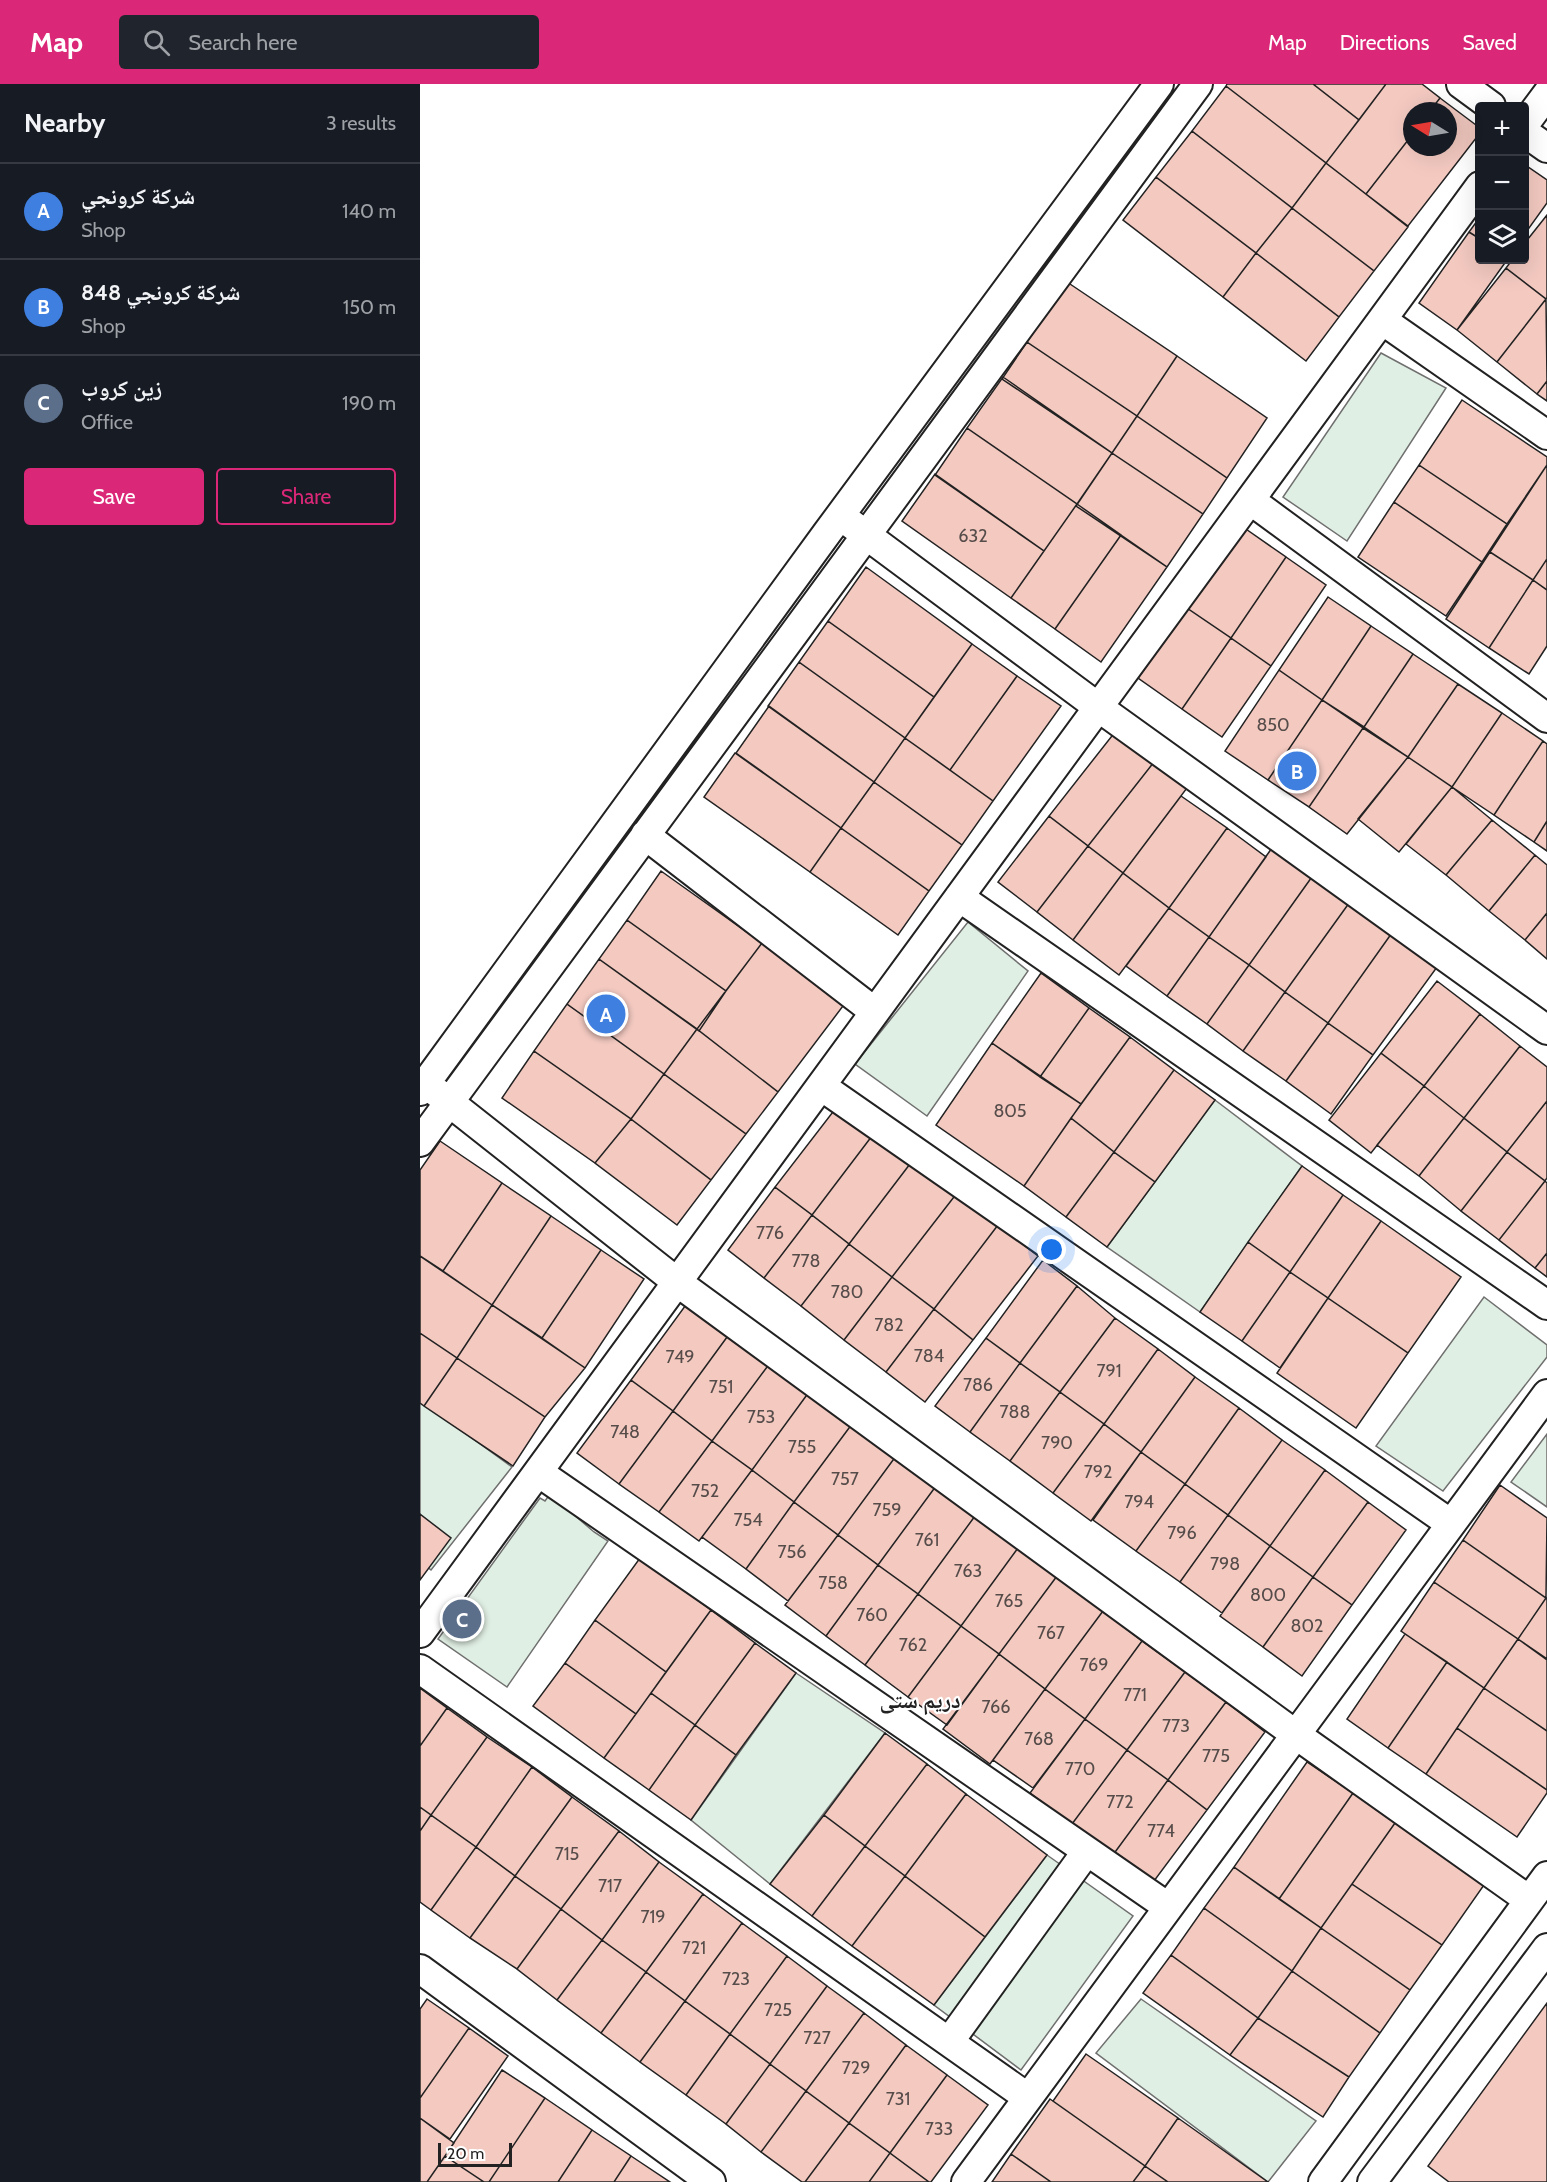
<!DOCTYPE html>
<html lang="en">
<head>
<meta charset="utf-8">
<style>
  :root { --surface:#171b24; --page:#20242c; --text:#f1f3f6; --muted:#9ea1a6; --line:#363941; --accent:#db2777 }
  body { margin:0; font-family:Cabin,"Noto Naskh Arabic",sans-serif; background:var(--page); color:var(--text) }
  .controls { position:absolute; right:18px; top:18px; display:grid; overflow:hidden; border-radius:6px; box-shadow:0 6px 24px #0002 }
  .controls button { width:54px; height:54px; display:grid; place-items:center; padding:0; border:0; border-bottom:2px solid var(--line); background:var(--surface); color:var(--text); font:30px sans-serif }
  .compass { position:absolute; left:983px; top:18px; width:54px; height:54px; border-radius:50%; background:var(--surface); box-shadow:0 6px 24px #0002; rotate:281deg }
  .scale { position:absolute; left:18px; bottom:15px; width:74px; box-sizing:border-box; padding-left:6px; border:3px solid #222; border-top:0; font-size:16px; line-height:21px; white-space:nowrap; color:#222; -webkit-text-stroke:4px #fff; paint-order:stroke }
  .you { position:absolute; left:632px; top:1166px; width:21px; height:21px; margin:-15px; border:4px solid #fff; border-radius:50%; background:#1a73e8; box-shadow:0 0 0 9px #1a73e833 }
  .badge { display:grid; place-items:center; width:39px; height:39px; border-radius:50%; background:var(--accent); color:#fff; font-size:20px; font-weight:700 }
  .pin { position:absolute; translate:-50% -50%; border:3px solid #fff; box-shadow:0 2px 6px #0006 }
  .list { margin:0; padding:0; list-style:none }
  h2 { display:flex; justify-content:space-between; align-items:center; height:78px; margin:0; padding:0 24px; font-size:26px }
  h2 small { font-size:20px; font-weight:400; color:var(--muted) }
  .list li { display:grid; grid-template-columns:39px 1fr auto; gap:18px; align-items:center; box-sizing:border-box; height:96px; padding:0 24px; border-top:2px solid var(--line) }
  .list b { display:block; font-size:22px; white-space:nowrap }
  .list p { margin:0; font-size:20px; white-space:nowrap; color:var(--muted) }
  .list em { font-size:20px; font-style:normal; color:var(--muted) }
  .actions { display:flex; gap:12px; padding:18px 24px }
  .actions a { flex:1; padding:14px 0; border:2px solid var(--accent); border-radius:6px; text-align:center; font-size:21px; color:var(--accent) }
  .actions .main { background:var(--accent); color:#fff }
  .icon { flex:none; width:33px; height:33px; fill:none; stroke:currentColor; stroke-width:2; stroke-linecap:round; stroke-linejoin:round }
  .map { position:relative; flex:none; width:1127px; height:2098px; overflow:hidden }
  header { display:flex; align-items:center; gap:36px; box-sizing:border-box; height:84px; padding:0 30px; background:var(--accent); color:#fff }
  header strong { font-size:28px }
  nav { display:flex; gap:33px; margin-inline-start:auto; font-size:21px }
  .search { width:420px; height:54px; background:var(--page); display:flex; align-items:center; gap:15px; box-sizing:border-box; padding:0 21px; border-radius:6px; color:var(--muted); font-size:22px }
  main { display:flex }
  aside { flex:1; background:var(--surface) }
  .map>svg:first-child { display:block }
</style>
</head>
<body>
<header>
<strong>Map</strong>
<div class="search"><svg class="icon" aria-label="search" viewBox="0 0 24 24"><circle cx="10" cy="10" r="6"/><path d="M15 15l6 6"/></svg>Search here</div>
<nav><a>Map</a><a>Directions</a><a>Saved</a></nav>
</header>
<main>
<aside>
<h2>Nearby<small>3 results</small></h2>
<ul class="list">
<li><span class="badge" style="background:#3f7fe0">A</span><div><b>شركة كرونجي</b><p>Shop</p></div><em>140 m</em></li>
<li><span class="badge" style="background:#3f7fe0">B</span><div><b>شركة كرونجي 848</b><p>Shop</p></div><em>150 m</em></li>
<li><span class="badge" style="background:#5c6f8a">C</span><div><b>زين كروب</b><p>Office</p></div><em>190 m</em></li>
</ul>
<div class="actions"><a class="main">Save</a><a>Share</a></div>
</aside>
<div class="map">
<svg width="1127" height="2098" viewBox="0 0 1127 2098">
  <rect width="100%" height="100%" fill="#fff"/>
  <path fill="#e0efe3" stroke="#6f6f6f" stroke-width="1.5" d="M961,269L1026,304L927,457L863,413Z
    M548,838L608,887L507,1032L435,980Z
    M795,1016L882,1082L780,1228L687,1163Z
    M1064,1213L1127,1261V1273L1023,1407L956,1362Z
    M0,1316L92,1383L11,1486L0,1477Z
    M1127,1350V1423L1091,1398Z
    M130,1410L174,1448L188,1457L87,1603L18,1555L120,1414L125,1417Z
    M376,1589L465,1649L350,1800L271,1736Z
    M627,1771L713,1832L601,1986L514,1921Z
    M721,1915L896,2037L848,2098L676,1969Z"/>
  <path fill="#f3c9c0" stroke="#222" stroke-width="1.5" d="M807,0H893L939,36L906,79L806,2Z
    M893,0H966L939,36Z
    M966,0H1002L1020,14L1010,27H992V51L946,110L906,79Z
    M806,2L906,79L872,124L772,47Z
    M1020,14L1060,44V49L988,142L946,110L992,51V63H1028V27H1010Z
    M772,47L872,124L836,169L736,93Z
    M906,79L988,143L954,187L872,124Z
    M1104,80L1127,96V119L1104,151Z
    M736,93L836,169L803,213L703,136Z
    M872,124L954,187L919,233L836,169Z
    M1127,131V214L1126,215L1086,184L1092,176H1104V160Z
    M1060,133V155L1049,148Z
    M1049,148L1060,155V176H1087L1037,246L999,219Z
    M836,169L919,233L886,277L803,213Z
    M1086,184L1126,215L1077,278L1037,246Z
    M647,198L757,272L717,332L607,258Z
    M1126,215L1127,297L1117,310L1077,278Z
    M607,258L717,332L692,369L582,295Z
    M757,272L847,334L807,394L717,332Z
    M583,293L692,369L657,420L547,344Z
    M1127,297V317L1117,310Z
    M1042,316L1127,373V381L1087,440L999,381Z
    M717,332L807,394L783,430L692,369Z
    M547,344L657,420L624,467L515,391Z
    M692,369L783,430L747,483L656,422Z
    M999,381L1087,440L1062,478L974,418Z
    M1127,381V475L1113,496L1070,468Z
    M515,390L624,467L591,514L482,437Z
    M974,418L1062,478L1026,532L938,473Z
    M657,420L701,451L635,545L591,514Z
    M823,443L866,473L811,554L767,524Z
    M701,451L747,483L681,578L635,545Z
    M1070,468L1113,496L1069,564L1026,535Z
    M866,473L906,501L851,582L811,554Z
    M1127,475V506L1113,496Z
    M446,483L552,560L514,613L408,537Z
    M1113,496L1127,506V562L1109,590L1069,564Z
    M908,513L951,542L902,616L859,586Z
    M767,524L811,554L762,625L718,594Z
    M408,537L514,613L485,654L379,578Z
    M951,542L993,570L944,643L902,616Z
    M811,554L851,582L802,653L762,625Z
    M552,560L597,592L530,686L485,654Z
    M993,570L1038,600L988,673L944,643Z
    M379,578L485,654L454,698L348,622Z
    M859,586L902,616L848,696L805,667Z
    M597,592L641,622L573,717L530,686Z
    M1038,600L1082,629L1032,703L988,673Z
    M902,616L943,644L889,723L848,696Z
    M349,622L454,698L421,744L316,669Z
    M1082,629L1123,657L1074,731L1032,703Z
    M943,644L988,673L927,750L889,723Z
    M695,648L734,678L668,762L629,732Z
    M485,654L573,717L542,761L454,698Z
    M1123,657L1127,660V737L1114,758L1074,731Z
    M315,669L421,744L390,788L284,713Z
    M988,673L1032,703L979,768L938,735Z
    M734,678L767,704L703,789L668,762Z
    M454,698L542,761L509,807L421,744Z
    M1032,703L1072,736L1026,791L986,760Z
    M761,712L807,744L749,824L703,789Z
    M629,732L668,762L617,828L578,798Z
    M1072,736L1115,771L1069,827L1026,791Z
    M1127,737V767L1114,758Z
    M421,744L509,807L478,851L390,788Z
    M807,744L846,773L789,853L749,824Z
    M854,761L894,790L829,881L789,853Z
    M668,762L703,789L653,856L617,828Z
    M1115,771L1127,781V829L1105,856L1069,827Z
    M241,787L342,859L306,907L207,836Z
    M703,789L749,824L699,891L653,856Z
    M894,790L932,815L865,908L829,881Z
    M932,815L974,846L908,939L865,908Z
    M749,824L789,853L747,912L706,882Z
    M1127,829V875L1105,856Z
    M207,836L306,907L279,947L179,875Z
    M974,846L1020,879L953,971L908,939Z
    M789,853L829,881L787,940L747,912Z
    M342,859L423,922L358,1008L277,945Z
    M179,875L277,945L244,990L147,920Z
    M829,881L865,908L823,967L787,940Z
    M621,889L669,924L620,993L572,959Z
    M1017,897L1060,930L1004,1002L961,969Z
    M865,908L908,939L866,997L823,967Z
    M147,920L244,990L211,1035L114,967Z
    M669,924L710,953L661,1020L620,993Z
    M1060,930L1100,962L1044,1034L1004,1002Z
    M908,939L953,971L911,1030L866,997Z
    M277,945L358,1008L326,1050L244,990Z
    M710,953L754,986L694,1068L651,1034Z
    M572,959L661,1020L604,1102L516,1041Z
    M1100,962L1127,983V1017L1087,1068L1044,1034Z
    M114,967L211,1035L175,1079L82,1014Z
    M961,969L1004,1002L951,1069L909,1036Z
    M754,986L795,1016L735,1098L694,1068Z
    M244,990L326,1050L291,1096L211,1035Z
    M1004,1002L1044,1034L999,1092L957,1061Z
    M1127,1017V1094L1125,1097L1087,1068Z
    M419,1020L455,1048L392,1131L355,1103Z
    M651,1034L694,1068L646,1133L604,1102Z
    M1044,1034L1087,1068L1041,1127L999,1092Z
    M211,1035L291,1096L257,1141L175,1079Z
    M455,1048L493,1076L429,1160L392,1131Z
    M20,1057L82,1099L23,1187L0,1172V1086Z
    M694,1068L735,1098L687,1163L646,1133Z
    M1087,1068L1125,1097L1079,1156L1041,1127Z
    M493,1076L537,1109L472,1193L429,1160Z
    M882,1082L923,1111L870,1188L828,1158Z
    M1125,1097L1127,1099V1169L1115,1184L1079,1156Z
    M82,1099L131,1132L72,1221L23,1187Z
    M355,1103L392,1131L344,1194L308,1166Z
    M537,1109L578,1141L514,1225L472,1193Z
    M923,1111L961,1137L908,1214L870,1188Z
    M392,1131L429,1160L381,1222L344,1194Z
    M131,1132L181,1166L122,1254L72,1221Z
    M961,1137L1041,1193L988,1269L908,1214Z
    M578,1141L618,1172L553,1256L514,1225Z
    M828,1158L870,1188L822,1257L780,1228Z
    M429,1160L472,1193L424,1256L381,1222Z
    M181,1166L224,1195L165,1284L122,1254Z
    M1127,1169V1193L1115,1184Z
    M0,1172L72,1221L37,1274L0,1249Z
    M623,1176L657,1202L600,1279L566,1254Z
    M870,1188L908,1214L860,1284L822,1257Z
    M472,1193L514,1225L466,1288L424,1256Z
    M657,1202L695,1234L640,1308L600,1279Z
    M908,1214L988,1269L936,1344L857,1289Z
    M268,1218L310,1249L253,1327L211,1296Z
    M72,1221L165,1284L125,1333L37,1274Z
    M514,1225L553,1256L505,1318L466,1288Z
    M695,1234L738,1265L684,1340L640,1308Z
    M0,1249L37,1274L4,1322L0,1319Z
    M310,1249L350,1279L292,1357L253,1327Z
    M566,1254L600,1279L550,1348L515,1322Z
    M738,1265L775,1293L721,1368L684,1340Z
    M37,1274L125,1333L93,1382L4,1322Z
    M350,1279L389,1308L332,1386L292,1357Z
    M600,1279L640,1308L590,1377L550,1348Z
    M775,1293L819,1324L765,1400L721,1368Z
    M211,1296L253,1327L199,1400L157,1369Z
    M389,1308L432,1340L374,1418L332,1386Z
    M640,1308L684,1340L633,1409L590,1377Z
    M819,1324L862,1356L808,1431L765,1400Z
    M253,1327L292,1357L239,1428L199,1400Z
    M432,1340L476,1372L418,1451L374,1418Z
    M684,1340L721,1368L671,1437L633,1409Z
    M862,1356L905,1386L850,1462L808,1431Z
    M292,1357L332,1386L279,1457L239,1428Z
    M721,1368L765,1400L716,1467L673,1436Z
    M476,1372L516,1402L458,1481L418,1451Z
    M332,1386L374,1418L326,1485L282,1453Z
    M905,1386L948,1418L893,1493L850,1462Z
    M765,1400L808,1431L760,1498L716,1467Z
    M1080,1401L1127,1434L1126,1514L1043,1456Z
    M516,1402L555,1432L498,1510L458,1481Z
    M374,1418L418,1451L368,1517L326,1485Z
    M948,1418L986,1446L932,1521L893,1493Z
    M0,1430L31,1454L0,1496Z
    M808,1431L850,1462L802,1529L760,1498Z
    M555,1432L598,1464L541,1542L498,1510Z
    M418,1451L458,1481L406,1552L365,1521Z
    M1043,1456L1126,1514L1098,1555L1014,1498Z
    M850,1462L893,1493L843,1563L800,1532Z
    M598,1464L637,1492L579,1570L541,1542Z
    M220,1474L291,1526L246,1588L175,1536Z
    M458,1481L498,1510L445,1581L406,1552Z
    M637,1492L683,1527L625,1605L579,1570Z
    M893,1493L932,1521L882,1592L843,1563Z
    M1014,1498L1098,1555L1064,1604L981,1547Z
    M498,1510L541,1542L488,1613L445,1581Z
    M1126,1514H1127V1575L1098,1555Z
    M291,1526L335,1559L275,1641L231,1609Z
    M683,1527L722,1557L665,1635L625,1605Z
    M175,1536L246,1588L216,1630L145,1579Z
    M541,1542L579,1570L527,1641L488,1613Z
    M985,1550L1027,1578L968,1664L927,1635Z
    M1098,1555L1127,1576V1647L1064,1604Z
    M722,1557L765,1588L707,1666L665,1635Z
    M335,1559L376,1589L316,1671L275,1641Z
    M579,1570L625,1605L570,1680L523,1645Z
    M1027,1578L1064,1604L1006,1690L968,1664Z
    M145,1579L216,1630L184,1674L113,1622Z
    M765,1588L806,1618L748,1696L707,1666Z
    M0,1604L27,1624L0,1662Z
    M1064,1604L1127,1647V1706L1037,1644Z
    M625,1605L665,1635L613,1704L573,1676Z
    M231,1609L275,1641L229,1706L184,1674Z
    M806,1618L845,1648L787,1726L748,1696Z
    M27,1624L67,1653L11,1731L0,1723V1662Z
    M665,1635L707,1666L652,1740L610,1709Z
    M275,1641L316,1671L271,1736L229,1706Z
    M1037,1644L1127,1706V1709L1097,1753L1006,1690Z
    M465,1649L507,1680L445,1762L404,1731Z
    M67,1653L112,1683L56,1763L11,1731Z
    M707,1666L748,1696L693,1771L652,1740Z
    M887,1678L933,1709L859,1815L814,1783Z
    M507,1680L546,1710L485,1792L445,1762Z
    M112,1683L152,1713L95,1792L56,1763Z
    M748,1696L787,1726L734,1797L695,1768Z
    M933,1709L975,1739L901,1844L859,1815Z
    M546,1710L627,1771L565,1853L485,1792Z
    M152,1713L199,1747L141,1825L95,1792Z
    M0,1723L11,1731L0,1747Z
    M11,1731L56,1763L11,1826L0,1818V1747Z
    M404,1731L445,1762L392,1832L350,1800Z
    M975,1739L1064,1801L1022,1861L932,1800Z
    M199,1747L239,1778L182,1856L141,1825Z
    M445,1762L485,1792L432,1862L392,1832Z
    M56,1763L95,1792L50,1854L11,1826Z
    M239,1778L283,1810L226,1888L182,1856Z
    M814,1783L901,1844L872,1887L784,1824Z
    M95,1792L141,1825L97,1885L50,1854Z
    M485,1792L565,1853L514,1921L432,1862Z
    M932,1800L1022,1861L990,1906L901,1844Z
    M283,1810L322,1839L265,1917L226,1888Z
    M784,1824L872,1887L838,1934L751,1871Z
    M141,1825L182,1856L137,1916L97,1885Z
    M322,1839L367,1872L310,1950L265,1917Z
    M901,1844L990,1906L960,1949L872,1887Z
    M182,1856L226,1888L181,1949L137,1916Z
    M751,1871L838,1934L810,1971L723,1909Z
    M367,1872L407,1902L350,1980L310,1950Z
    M872,1887L960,1949L929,1993L838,1934Z
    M226,1888L265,1917L220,1978L181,1949Z
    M407,1902L444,1929L386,2007L350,1980Z
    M7,1915L49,1944L0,2014V1925Z
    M265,1917L310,1950L266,2011L220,1978Z
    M1127,1919V2098H1029L1008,2082Z
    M444,1929L486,1961L429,2039L386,2007Z
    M838,1934L929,1993L903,2033L810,1971Z
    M49,1944L88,1972L30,2055L0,2034V2014Z
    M310,1950L350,1980L306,2040L266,2011Z
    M486,1961L527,1991L470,2069L429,2039Z
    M666,1970L758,2034L725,2082L633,2017Z
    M350,1980L386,2007L341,2068L306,2040Z
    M82,1986L125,2014L69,2098H64L25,2072Z
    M527,1991L568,2021L511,2098H509L470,2069Z
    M386,2007L429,2039L385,2098H382L341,2068Z
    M125,2014L172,2046L138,2098H69Z
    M630,2015L725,2082L713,2098H631L591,2070Z
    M0,2034L34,2059L7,2098H0Z
    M758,2034L848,2098H849H748L725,2082Z
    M429,2039L470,2069L449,2098H385Z
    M172,2046L211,2072L194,2098H138Z
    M470,2069L509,2098H449Z
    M591,2070L631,2098H572Z
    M25,2072L64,2098H7Z
    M211,2072L250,2098H194Z
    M725,2082L748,2098H713Z"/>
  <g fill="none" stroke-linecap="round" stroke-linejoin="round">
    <g stroke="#222" stroke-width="32">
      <path id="minor" d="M1041,0L1071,22
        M1104,41L1127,10
        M1104,48L1127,64
        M962,236L1127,351
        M830,416L1127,634
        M430,439L678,623L1127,946
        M225,751L455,928
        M539,813L1127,1221
        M5,999L257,1198L875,1650L1109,1816
        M401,1002L1031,1440
        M0,1007L407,449L739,0
        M0,1058L778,0
        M118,1388L748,1823
        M0,1549L1060,102
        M0,1585L607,2013
        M0,1885L291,2098
        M529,1958L667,1767
        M546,2098L1127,1310
        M903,2098L1127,1792
        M952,2098L1127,1864"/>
    </g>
    <use href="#minor" stroke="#fff" stroke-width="28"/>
  </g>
  <g text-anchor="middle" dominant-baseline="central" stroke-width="4.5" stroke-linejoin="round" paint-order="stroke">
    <g font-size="18" fill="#564c4a">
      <text x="553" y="452">632</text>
      <text x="853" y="641">850</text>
      <text x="590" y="1027">805</text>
      <text x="350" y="1149">776</text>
      <text x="386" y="1177">778</text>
      <text x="427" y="1208">780</text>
      <text x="469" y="1241">782</text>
      <text x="509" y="1272">784</text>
      <text x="260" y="1273">749</text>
      <text x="689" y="1287">791</text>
      <text x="558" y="1301">786</text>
      <text x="301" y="1303">751</text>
      <text x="595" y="1328">788</text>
      <text x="341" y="1333">753</text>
      <text x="205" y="1348">748</text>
      <text x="637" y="1359">790</text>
      <text x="382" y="1363">755</text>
      <text x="678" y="1388">792</text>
      <text x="425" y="1395">757</text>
      <text x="285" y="1407">752</text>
      <text x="719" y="1418">794</text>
      <text x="467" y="1426">759</text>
      <text x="328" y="1436">754</text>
      <text x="762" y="1449">796</text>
      <text x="507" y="1456">761</text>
      <text x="372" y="1468">756</text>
      <text x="805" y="1480">798</text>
      <text x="548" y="1487">763</text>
      <text x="413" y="1499">758</text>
      <text x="848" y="1511">800</text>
      <text x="589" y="1517">765</text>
      <text x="452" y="1531">760</text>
      <text x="887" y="1542">802</text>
      <text x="631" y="1549">767</text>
      <text x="493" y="1561">762</text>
      <text x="674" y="1581">769</text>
      <text x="715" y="1611">771</text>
      <text x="576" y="1623">766</text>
      <text x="756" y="1642">773</text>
      <text x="619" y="1655">768</text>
      <text x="796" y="1672">775</text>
      <text x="660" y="1685">770</text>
      <text x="700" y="1718">772</text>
      <text x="741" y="1747">774</text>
      <text x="147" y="1770">715</text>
      <text x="190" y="1802">717</text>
      <text x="233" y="1833">719</text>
      <text x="274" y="1864">721</text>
      <text x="316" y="1895">723</text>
      <text x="358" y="1926">725</text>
      <text x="397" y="1954">727</text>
      <text x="436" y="1984">729</text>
      <text x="478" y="2015">731</text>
      <text x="519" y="2045">733</text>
    </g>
    <g font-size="22" font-weight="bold" fill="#222" stroke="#fff">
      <text x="500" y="1616">دریم ستی</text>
    </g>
  </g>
</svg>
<div class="controls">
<button>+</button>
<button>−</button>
<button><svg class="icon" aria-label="layers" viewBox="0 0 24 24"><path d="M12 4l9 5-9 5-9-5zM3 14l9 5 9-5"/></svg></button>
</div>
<svg class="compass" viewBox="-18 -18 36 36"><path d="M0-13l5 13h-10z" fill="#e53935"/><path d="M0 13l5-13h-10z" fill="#9ea1a6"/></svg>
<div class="scale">20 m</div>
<div class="you"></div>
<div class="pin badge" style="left:186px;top:930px;background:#3f7fe0">A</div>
<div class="pin badge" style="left:877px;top:687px;background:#3f7fe0">B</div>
<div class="pin badge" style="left:42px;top:1535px;background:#5c6f8a">C</div>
</div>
</main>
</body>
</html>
